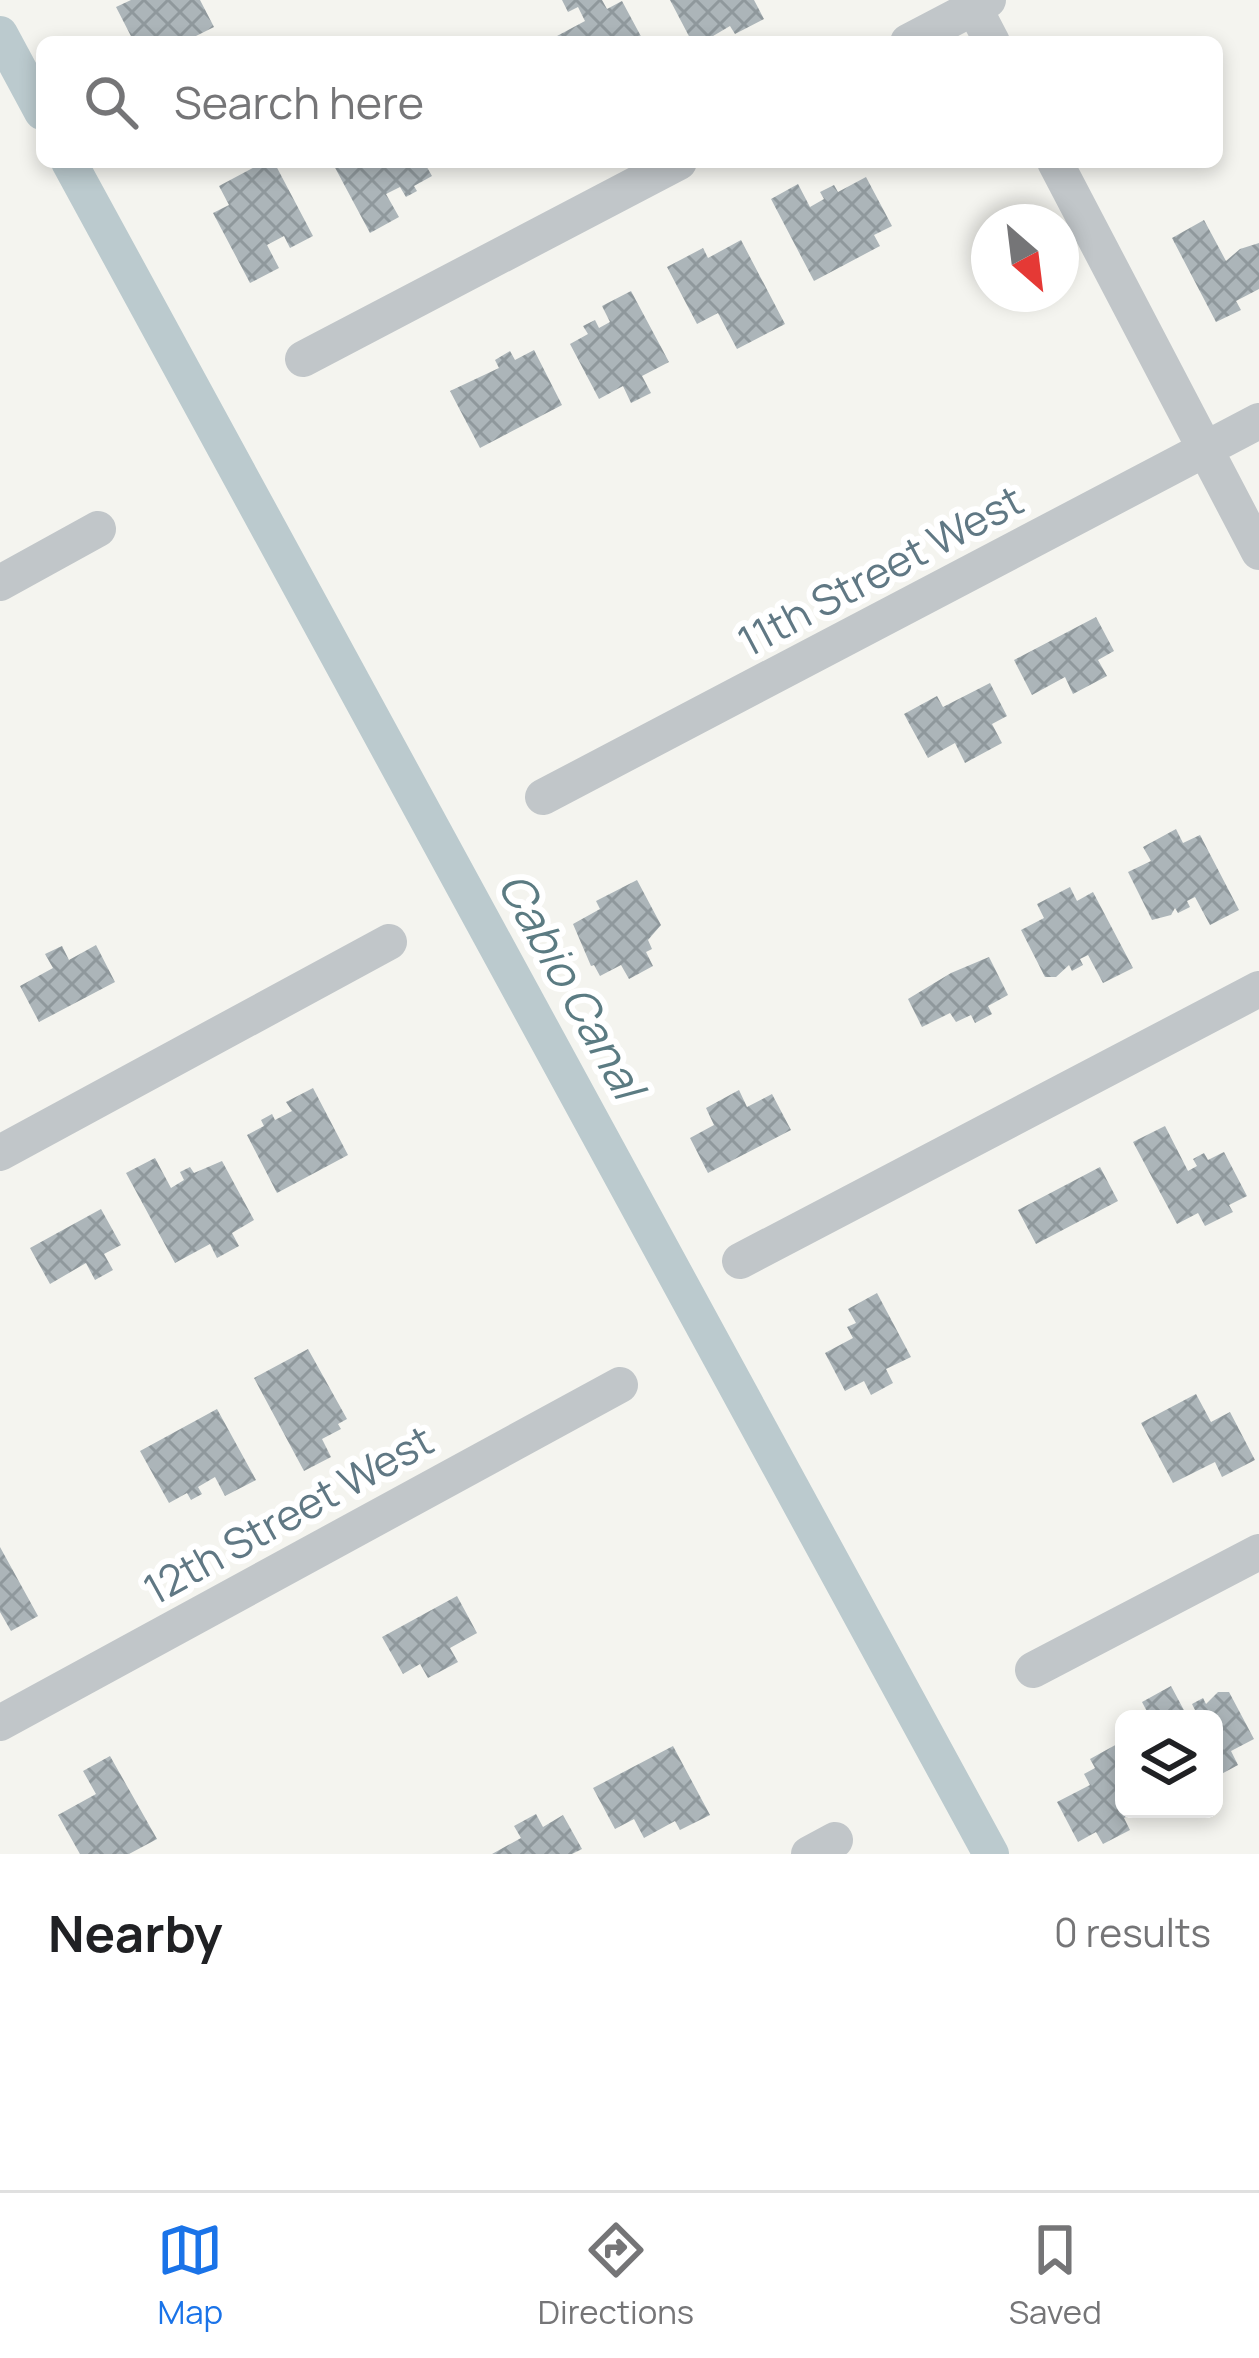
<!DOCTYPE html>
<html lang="en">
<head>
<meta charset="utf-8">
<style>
  :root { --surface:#fff; --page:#f2f2f2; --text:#202124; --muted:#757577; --line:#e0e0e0; --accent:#1a73e8 }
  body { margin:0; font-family:Manrope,sans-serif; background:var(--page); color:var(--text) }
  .controls { position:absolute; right:36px; bottom:36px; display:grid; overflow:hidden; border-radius:18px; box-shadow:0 6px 18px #0003 }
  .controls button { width:108px; height:108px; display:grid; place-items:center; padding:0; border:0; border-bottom:3px solid var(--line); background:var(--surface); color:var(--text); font:60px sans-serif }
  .compass { position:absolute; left:971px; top:204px; width:108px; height:108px; border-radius:50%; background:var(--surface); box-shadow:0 6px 18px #0003; rotate:152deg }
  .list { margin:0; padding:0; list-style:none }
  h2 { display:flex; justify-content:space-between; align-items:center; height:156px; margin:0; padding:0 48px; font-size:51px }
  h2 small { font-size:39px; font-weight:400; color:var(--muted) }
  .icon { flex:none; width:66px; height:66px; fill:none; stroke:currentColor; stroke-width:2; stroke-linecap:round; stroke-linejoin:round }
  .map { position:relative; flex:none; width:1259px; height:1854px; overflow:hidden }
  .search { position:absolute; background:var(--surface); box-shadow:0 6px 18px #0003; left:36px; right:36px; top:36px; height:132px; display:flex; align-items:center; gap:30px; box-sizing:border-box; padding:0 42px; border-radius:18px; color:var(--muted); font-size:45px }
  .sheet { height:336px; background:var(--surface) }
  nav { display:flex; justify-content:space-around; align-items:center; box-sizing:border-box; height:168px; border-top:3px solid var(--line); background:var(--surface); font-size:33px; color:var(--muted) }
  nav a { display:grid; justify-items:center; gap:6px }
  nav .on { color:var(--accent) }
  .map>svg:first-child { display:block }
</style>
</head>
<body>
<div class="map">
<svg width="1259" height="1854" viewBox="0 0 1259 1854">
  <defs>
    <pattern id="building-cross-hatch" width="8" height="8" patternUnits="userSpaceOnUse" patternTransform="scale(3)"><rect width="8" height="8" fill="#acb5b9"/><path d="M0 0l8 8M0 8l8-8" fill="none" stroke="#8f989c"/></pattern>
  </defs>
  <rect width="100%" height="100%" fill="#f4f4ef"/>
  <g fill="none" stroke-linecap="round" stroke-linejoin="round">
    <path stroke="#bbcace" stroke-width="36" d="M0,34L42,112
      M69,162L991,1854"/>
  </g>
  <path fill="url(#building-cross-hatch)" d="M131,0H200L214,27L184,42H134L116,7Z
    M562,0H602L607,9L622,1L644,42H560L557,36L585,21L578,7L568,12Z
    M670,0H754L764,19L735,34L730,26L708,39L692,42Z
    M264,162H274L313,236L290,248L284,236L267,245L279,268L250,283L213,213L229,205L219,186Z
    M332,162H424L432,176L414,186L417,191L406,197L400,187L386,194L399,217L370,233Z
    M866,177L892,226L874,235L880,246L814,281L771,199L798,184L810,207L824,199L820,192L834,185L838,192Z
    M1204,220L1226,261L1240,249L1259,243V289L1236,301L1241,310L1216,322L1172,238Z
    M741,240L785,324L737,349L718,313L697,324L667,267L703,248L708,258Z
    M631,291L669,362L642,376L651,393L631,403L623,386L599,399L570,344L588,334L583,326L595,320L599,328L610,322L602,306Z
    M534,350L562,405L480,448L450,391L499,368L495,360L510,351L515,360Z
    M1096,617L1114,651L1098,660L1107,676L1073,694L1065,677L1032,695L1014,660Z
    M990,683L1007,716L992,724L1002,743L965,763L955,743L928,758L904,714L937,696L943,707Z
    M1176,829L1183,843L1200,835L1239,910L1210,925L1195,897L1187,901L1190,907L1178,913L1175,908L1171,915L1152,920L1128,872L1151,861L1143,847Z
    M637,880L661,925L648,940L652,949L646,952L653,966L629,979L621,965L600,976L594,965L591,966L573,924L600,909L596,901Z
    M1070,887L1077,901L1093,892L1133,968L1103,983L1088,955L1080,959L1083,965L1072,971L1069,965L1056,977H1045L1021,930L1044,918L1037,904Z
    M96,945L115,982L39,1022L20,986L53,968L45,954L62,946L69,960Z
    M989,957L1008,995L988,1006L992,1014L975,1023L971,1015L956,1022L950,1013L922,1027L908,999L951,973Z
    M313,1088L348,1155L277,1193L247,1135L264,1126L261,1120L272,1114L275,1120L292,1111L286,1102Z
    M739,1090L747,1107L772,1094L791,1130L708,1173L690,1138L714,1125L706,1108Z
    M1165,1126L1188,1171L1197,1166L1193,1159L1204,1153L1208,1160L1224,1152L1247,1196L1229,1205L1233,1212L1205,1226L1198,1213L1177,1224L1133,1142Z
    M155,1158L171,1188L184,1180L180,1172L190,1167L194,1173L222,1161L254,1220L232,1233L239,1246L217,1258L210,1244L175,1263L126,1173Z
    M1100,1167L1118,1201L1036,1244L1018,1210Z
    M101,1209L121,1245L104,1254L113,1270L95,1280L86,1263L50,1284L30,1248Z
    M877,1293L911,1357L886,1369L893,1383L871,1395L864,1381L845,1391L825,1353L853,1338L847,1327L856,1323L848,1309Z
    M308,1349L347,1419L338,1424L341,1429L322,1439L331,1457L304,1471L254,1378Z
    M1196,1394L1211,1422L1230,1412L1255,1460L1222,1477L1215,1462L1173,1483L1141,1423Z
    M217,1409L256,1480L225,1496L215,1477L198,1487L202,1494L191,1500L187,1493L169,1503L140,1451Z
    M0,1547L38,1616L11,1631L0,1612Z
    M457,1596L477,1633L450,1648L458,1662L428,1678L420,1664L403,1674L382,1637Z
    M1171,1686L1186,1714L1195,1710L1192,1704L1203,1698L1206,1704L1218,1692H1229L1254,1739L1231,1751L1238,1765L1214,1778V1719H1151L1142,1702Z
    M1119,1743L1124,1751V1809H1141L1124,1818L1130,1830L1103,1844L1096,1832L1078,1842L1057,1802L1090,1785L1084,1774L1095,1768L1090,1759Z
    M673,1746L710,1815L680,1830L675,1821L644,1838L634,1819L615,1829L593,1788Z
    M110,1756L157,1839L129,1854H80L58,1815L96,1794L83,1771Z
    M536,1814L543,1827L563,1815L582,1849L572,1854H492L521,1838L514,1826Z"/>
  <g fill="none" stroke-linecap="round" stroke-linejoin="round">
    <path stroke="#c1c6c9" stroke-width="36" d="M970,0L992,42
      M908,42L988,0
      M1055,162L1259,552
      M303,359L679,162
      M0,583L98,529
      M543,797L1259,421
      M0,1153L389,942
      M740,1261L1259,989
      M1033,1670L1259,1552
      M0,1723L620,1385
      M809,1854L835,1840"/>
  </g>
  <g text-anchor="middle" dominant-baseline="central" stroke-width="12" stroke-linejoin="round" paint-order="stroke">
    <g font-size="42" fill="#607884" stroke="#fff">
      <text transform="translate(880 570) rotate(-28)">11th Street West</text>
      <text transform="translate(288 1514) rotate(-29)">12th Street West</text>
    </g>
    <g font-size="45" font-style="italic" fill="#5b7b82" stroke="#fff">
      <text transform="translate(572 985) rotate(61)">Cabio Canal</text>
    </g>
  </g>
</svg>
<div class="controls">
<button><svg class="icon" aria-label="layers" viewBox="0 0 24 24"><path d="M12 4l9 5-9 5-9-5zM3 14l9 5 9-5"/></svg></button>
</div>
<svg class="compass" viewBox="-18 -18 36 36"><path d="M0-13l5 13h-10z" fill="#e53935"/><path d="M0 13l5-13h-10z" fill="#757577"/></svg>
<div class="search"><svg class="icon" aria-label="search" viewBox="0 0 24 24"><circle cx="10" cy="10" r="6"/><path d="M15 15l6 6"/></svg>Search here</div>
</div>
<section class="sheet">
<h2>Nearby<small>0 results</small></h2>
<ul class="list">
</ul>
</section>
<nav>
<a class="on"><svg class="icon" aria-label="map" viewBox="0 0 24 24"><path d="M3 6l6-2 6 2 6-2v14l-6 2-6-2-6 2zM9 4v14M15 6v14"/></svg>Map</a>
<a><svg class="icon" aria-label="directions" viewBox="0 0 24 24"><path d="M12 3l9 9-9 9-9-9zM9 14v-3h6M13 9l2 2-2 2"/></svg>Directions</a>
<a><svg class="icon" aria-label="saved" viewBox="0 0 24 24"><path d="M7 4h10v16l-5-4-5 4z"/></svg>Saved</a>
</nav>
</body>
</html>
